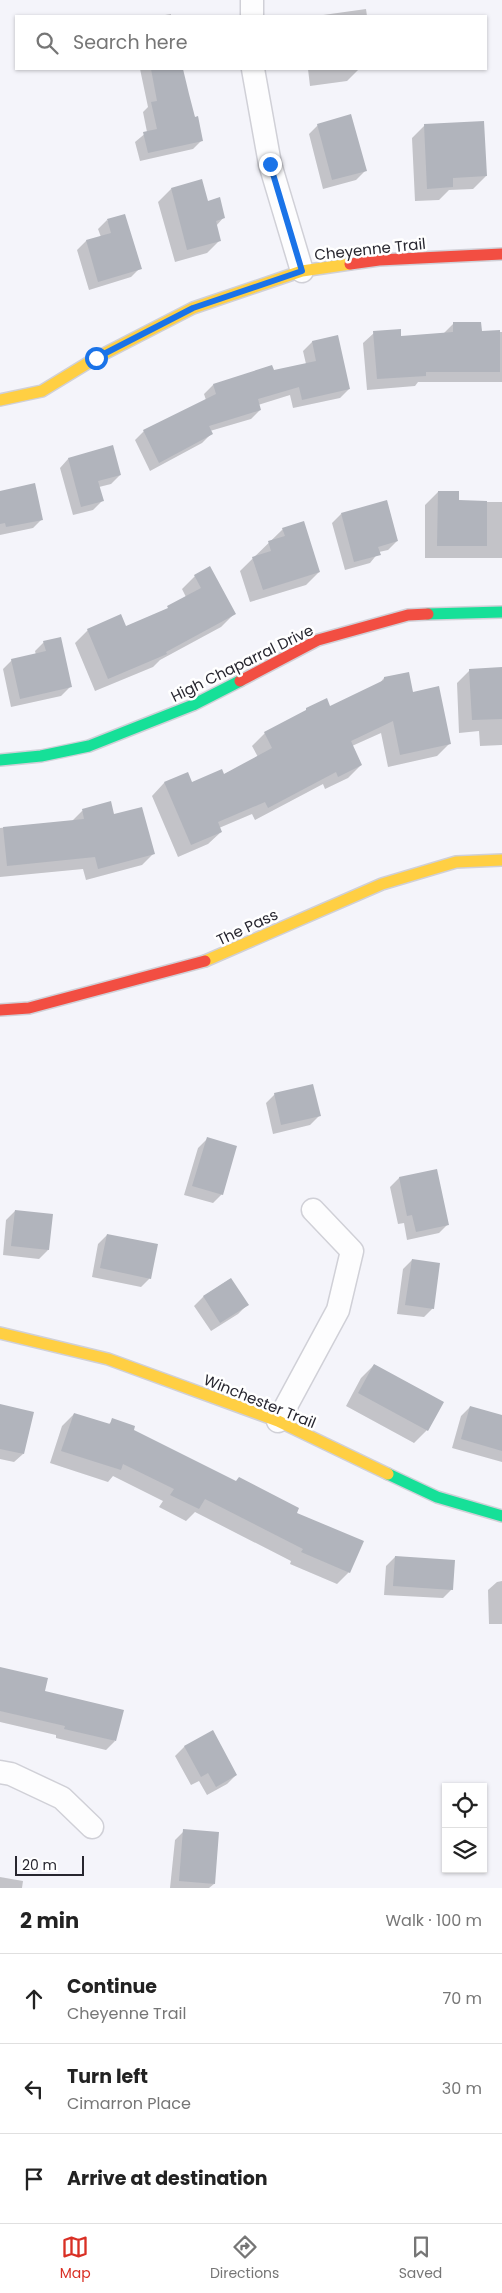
<!DOCTYPE html>
<html lang="en">
<head>
<meta charset="utf-8">
<style>
  :root { --surface:#fff; --page:#f6f6f6; --text:#222; --muted:#767676; --line:#e0e0e0; --accent:#d93025 }
  body { margin:0; font-family:Poppins,sans-serif; background:var(--page); color:var(--text) }
  .controls { position:absolute; right:15px; bottom:15px; display:grid; overflow:hidden; border-radius:0px; box-shadow:0 1px 4px #0004 }
  .controls button { width:45px; height:45px; display:grid; place-items:center; padding:0; border:0; border-bottom:1px solid var(--line); background:var(--surface); color:var(--text); font:25px sans-serif }
  .scale { position:absolute; left:15px; bottom:12px; width:69px; box-sizing:border-box; padding-left:5px; border:2px solid #27262f; border-top:0; font-size:14px; line-height:18px; white-space:nowrap; color:#27262f; -webkit-text-stroke:4px #fff; paint-order:stroke }
  .stop { position:absolute; width:15px; height:15px; margin:-11px; border:4px solid #1a73e8; border-radius:50%; background:#fff }
  .stop.end { background:#1a73e8; border-color:#fff; box-shadow:0 1px 5px #0008 }
  .list { margin:0; padding:0; list-style:none }
  h2 { display:flex; justify-content:space-between; align-items:center; height:65px; margin:0; padding:0 20px; font-size:21px }
  h2 small { font-size:16px; font-weight:400; color:var(--muted) }
  .list li { display:grid; grid-template-columns:32px 1fr auto; gap:15px; align-items:center; box-sizing:border-box; height:90px; padding:0 20px; border-top:1px solid var(--line) }
  .list b { display:block; font-size:19px; white-space:nowrap }
  .list p { margin:0; font-size:16px; white-space:nowrap; color:var(--muted) }
  .list em { font-size:16px; font-style:normal; color:var(--muted) }
  .icon { flex:none; width:28px; height:28px; fill:none; stroke:currentColor; stroke-width:2; stroke-linecap:round; stroke-linejoin:round }
  .map { position:relative; flex:none; width:502px; height:1888px; overflow:hidden }
  .search { position:absolute; background:var(--surface); box-shadow:0 1px 4px #0004; left:15px; right:15px; top:15px; height:55px; display:flex; align-items:center; gap:12px; box-sizing:border-box; padding:0 18px; border-radius:0px; color:var(--muted); font-size:19px }
  .sheet { height:335px; background:var(--surface) }
  nav { display:flex; justify-content:space-around; align-items:center; box-sizing:border-box; height:70px; border-top:1px solid var(--line); background:var(--surface); font-size:14px; color:var(--muted) }
  nav a { display:grid; justify-items:center; gap:2px }
  nav .on { color:var(--accent) }
  .map>svg:first-child { display:block }
</style>
</head>
<body>
<div class="map">
<svg width="502" height="1888" viewBox="0 0 502 1888">
  <rect width="100%" height="100%" fill="#f4f4fa"/>
  <path fill="#0003" d="M366,9L367,16H316Z
    M171,14V16H159Z
    M140,69H182L187,94L202,140L193,149L140,161L135,142L147,132L143,112L148,107Z
    M308,69H359L347,81L310,86Z
    M318,125L365,171L356,180L323,189L309,134Z
    M425,125L486,176L473,189L449,190L439,200L415,201L412,138Z
    M171,189L207,202L224,217L216,226L220,240L207,253L175,262L158,202Z
    M107,220L140,268L131,277L89,290L77,250L86,241L101,237L98,229Z
    M454,323L480,332H502V382H418L415,386L367,390L363,343L374,333L400,338L443,334Z
    M337,337L349,389L340,398L293,408L290,395L258,405L260,410L251,419L210,431L211,434L202,443L150,471L135,440L144,431L206,400L204,394L213,385L271,366L273,371L306,364L303,351L312,342Z
    M68,459L120,475L111,484L99,487L102,501L93,510L73,515L60,468Z
    M0,492L42,519L33,528L0,535Z
    M438,492L458,502H502V558H425V505Z
    M341,514L397,541L388,550L379,552L370,563L345,570L332,523Z
    M283,529L319,572L306,585L250,602L240,571Z
    M195,576L234,614L221,627L160,660L153,667L95,691L75,643L88,630L125,628L163,612L186,597L182,589Z
    M44,642L70,687L61,696L11,707L3,669L12,660L36,655L35,651Z
    M502,669V745L480,746L479,731L459,733L457,683L470,670Z
    M384,678L412,693L450,743L437,756L388,767L381,733L352,746L361,765L348,778L325,789L323,784L255,820L252,814L219,828L221,832L208,844L178,857L152,796L164,783L191,784L223,775L258,757L252,746L265,733L330,708L379,684Z
    M82,811L113,815L154,853L142,865L86,880L83,869L0,877V828L72,821Z
    M275,1094L319,1116L310,1125L273,1134L266,1103Z
    M207,1139L222,1194L213,1203L184,1195L198,1148Z
    M436,1170L448,1224L439,1233L407,1240L404,1223L398,1224L390,1187L399,1178Z
    M15,1211L48,1250L39,1259L3,1255L6,1220Z
    M107,1235L150,1278L141,1287L92,1277L98,1244Z
    M412,1260L433,1308L424,1317L397,1314L403,1269Z
    M230,1279L247,1305L238,1314L211,1331L194,1306L203,1297Z
    M374,1365L427,1430L414,1443L346,1406L361,1378Z
    M0,1406L23,1454L14,1462L0,1459Z
    M470,1407L502,1416V1462L452,1448L461,1416Z
    M74,1414L108,1425L113,1420L295,1514L349,1572L337,1584L290,1564L291,1561L195,1512L186,1521L159,1507L163,1501L113,1476L108,1482L50,1463L62,1426Z
    M395,1557L452,1589L443,1598L384,1595L386,1566Z
    M502,1581V1624H489L488,1590L497,1582Z
    M0,1668L43,1692L115,1741L106,1750L56,1738V1735L0,1722Z
    M212,1732L236,1775L227,1784L207,1795L199,1781L191,1785L175,1756L184,1747Z
    M184,1831L214,1884L209,1888H170L175,1840Z
    M0,1877L23,1881L22,1888H0Z"/>
  <path fill="#b1b4bc" d="M151,69H183L189,94L195,117L198,116L203,141L148,153L143,132L157,129L151,102L157,101Z
    M351,114L367,171L332,180L317,124Z
    M484,121L487,176L453,178V187L427,189L424,124Z
    M202,179L208,201L220,197L225,218L216,221L221,241L187,250L171,188Z
    M125,214L142,269L98,282L86,240L111,233L107,219Z
    M453,322H481L482,331L500,330V372H426V376L377,379L373,331L401,329V336L453,332Z
    M338,335L350,389L302,400L299,387L258,399L261,410L209,426L213,434L159,463L143,430L216,394L213,384L272,365L274,370L316,361L312,341Z
    M113,445L121,475L98,481L104,501L81,507L68,458Z
    M35,483L43,520L6,527L5,523L0,524V491Z
    M438,491H459V500L487,501V546H437Z
    M387,500L398,541L378,547L381,555L354,562L341,513Z
    M304,521L320,572L263,590L252,557L271,551L268,541L285,536L282,528Z
    M210,566L236,614L166,652L167,654L108,679L87,629L121,614L126,626L168,608L167,606L201,588L194,575Z
    M61,637L72,687L20,699L11,659L46,651L43,641Z
    M502,667V719L472,720L469,669Z
    M409,672L413,692L439,686L451,744L400,755L393,721L351,741L362,765L338,777L336,772L268,808L265,802L218,822L222,832L191,845L164,782L188,772L192,782L222,769L224,774L272,748L264,732L306,710V708L327,698L330,706L384,680V677Z
    M111,801L114,814L142,807L155,854L98,869L95,857L7,866L3,827L84,819L82,809Z
    M313,1084L321,1116L281,1125L274,1093Z
    M207,1137L237,1146L223,1195L192,1186Z
    M437,1169L449,1225L416,1232L412,1215L407,1216L399,1177Z
    M15,1210L53,1214L49,1250L11,1246Z
    M107,1234L158,1244L151,1279L100,1268Z
    M412,1259L440,1263L434,1309L405,1305Z
    M231,1278L249,1305L220,1323L203,1296Z
    M374,1364L444,1402L428,1431L358,1393Z
    M0,1404L34,1412L24,1454L0,1449Z
    M470,1406L502,1415V1451L461,1439Z
    M74,1413L110,1424L112,1418L135,1426L134,1430L236,1481L239,1477L299,1508L297,1513L364,1541L350,1573L301,1552L303,1549L205,1499L199,1509L170,1495L174,1489L123,1464L121,1470L61,1451Z
    M395,1556L455,1560L453,1590L393,1586Z
    M0,1667L48,1678L45,1691L124,1710L116,1741L64,1729L65,1726L0,1711Z
    M213,1730L237,1775L216,1787L208,1773L201,1777L184,1746Z
    M183,1829L219,1832L215,1884L179,1881Z"/>
  <g fill="none" stroke-linecap="round" stroke-linejoin="round">
    <g stroke="#d0d0d7" stroke-width="25">
      <path id="street" d="M252,16V0
        M253,69L270,164L302,271
        M278,1421L338,1310L352,1251L313,1210
        M0,1772L11,1774L62,1798L92,1827"/>
    </g>
    <g stroke="#d0d0d7" stroke-width="14">
      <path id="fast" d="M428,614L502,612
        M0,760L41,756L89,746L193,705L240,681
        M388,1474L437,1497L502,1516"/>
    </g>
    <g stroke="#d0d0d7" stroke-width="14">
      <path id="slow" d="M0,400L42,391L96,358L193,308L302,271L350,264
        M205,961L382,884L456,862L502,860
        M0,1333L108,1359L278,1421L388,1474"/>
    </g>
    <g stroke="#d0d0d7" stroke-width="14">
      <path id="jam" d="M350,264L379,260L502,254
        M240,681L318,640L408,615L428,614
        M0,1010L29,1008L205,961"/>
    </g>
    <use href="#street" stroke="#fdfdfe" stroke-width="22"/>
    <use href="#fast" stroke="#16e098" stroke-width="11"/>
    <use href="#slow" stroke="#ffcf43" stroke-width="11"/>
    <use href="#jam" stroke="#f24e42" stroke-width="11"/>
  </g>
  <g fill="none" stroke-linecap="round" stroke-linejoin="round">
    <path stroke="#1a73e8" stroke-width="6" d="M96,358L193,308L302,271L270,164"/>
  </g>
  <g text-anchor="middle" dominant-baseline="central" stroke-width="5" stroke-linejoin="round" paint-order="stroke">
    <g font-size="15" fill="#27262f" stroke="#fff">
      <text transform="translate(370 249) rotate(-6)">Cheyenne Trail</text>
      <text transform="translate(242 663) rotate(-26)">High Chaparral Drive</text>
      <text transform="translate(247 927) rotate(-25)">The Pass</text>
      <text transform="translate(260 1401) rotate(22)">Winchester Trail</text>
    </g>
  </g>
</svg>
<div class="controls">
<button><svg class="icon" aria-label="locate" viewBox="0 0 24 24"><circle cx="12" cy="12" r="6"/><path d="M12 2v4M12 18v4M2 12h4M18 12h4"/></svg></button>
<button><svg class="icon" aria-label="layers" viewBox="0 0 24 24"><path d="M12 4l9 5-9 5-9-5zM3 14l9 5 9-5"/></svg></button>
</div>
<div class="scale">20 m</div>
<div class="stop" style="left:96px;top:358px"></div>
<div class="stop end" style="left:270px;top:164px"></div>
<div class="search"><svg class="icon" aria-label="search" viewBox="0 0 24 24"><circle cx="10" cy="10" r="6"/><path d="M15 15l6 6"/></svg>Search here</div>
</div>
<section class="sheet">
<h2>2 min<small>Walk · 100 m</small></h2>
<ul class="list">
<li><svg class="icon" aria-label="ahead" viewBox="0 0 24 24"><path d="M12 20V5M6 11l6-6 6 6"/></svg><div><b>Continue</b><p>Cheyenne Trail</p></div><em>70 m</em></li>
<li><svg class="icon" aria-label="left" viewBox="0 0 24 24"><path d="M17 20v-9H6M10 6l-5 5 5 5"/></svg><div><b>Turn left</b><p>Cimarron Place</p></div><em>30 m</em></li>
<li><svg class="icon" aria-label="arrive" viewBox="0 0 24 24"><path d="M6 21V4h12l-3 4 3 4H6"/></svg><div><b>Arrive at destination</b></div></li>
</ul>
</section>
<nav>
<a class="on"><svg class="icon" aria-label="map" viewBox="0 0 24 24"><path d="M3 6l6-2 6 2 6-2v14l-6 2-6-2-6 2zM9 4v14M15 6v14"/></svg>Map</a>
<a><svg class="icon" aria-label="directions" viewBox="0 0 24 24"><path d="M12 3l9 9-9 9-9-9zM9 14v-3h6M13 9l2 2-2 2"/></svg>Directions</a>
<a><svg class="icon" aria-label="saved" viewBox="0 0 24 24"><path d="M7 4h10v16l-5-4-5 4z"/></svg>Saved</a>
</nav>
</body>
</html>
